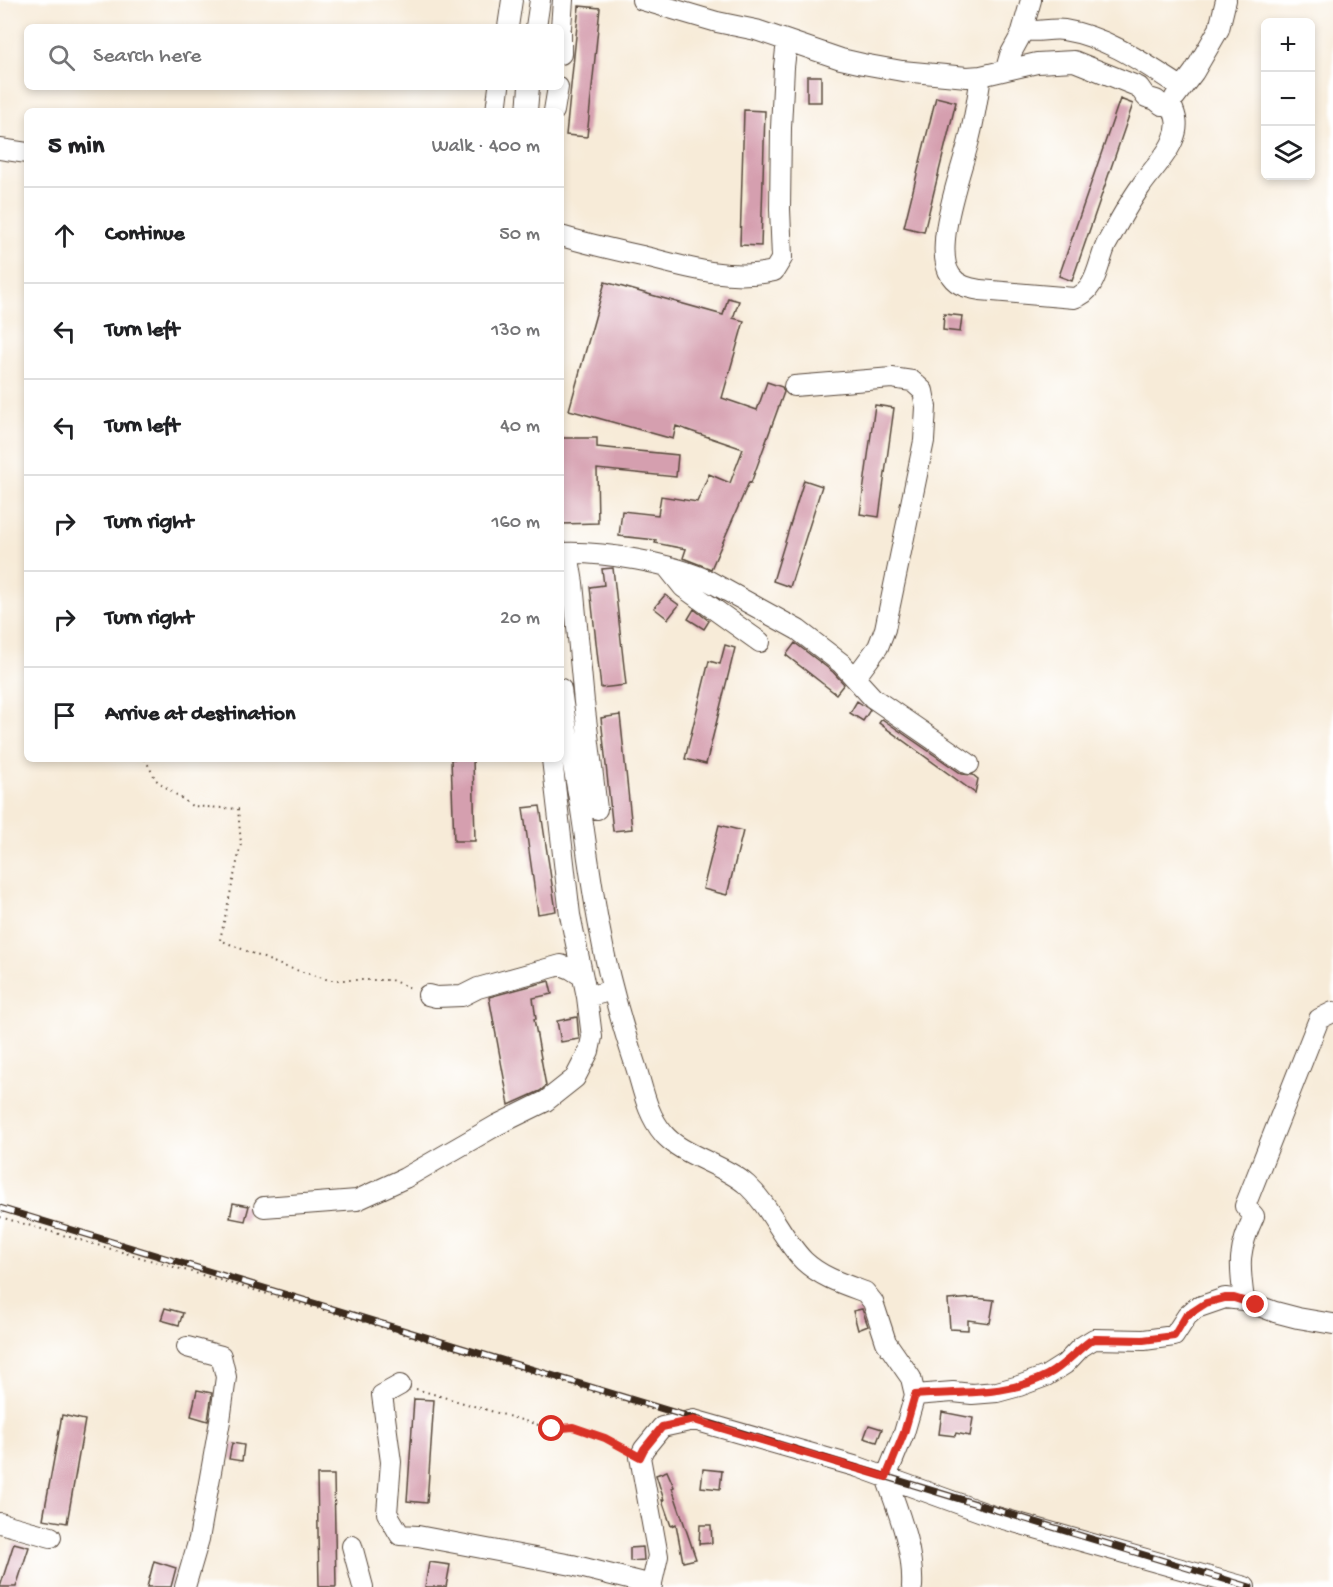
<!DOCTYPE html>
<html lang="en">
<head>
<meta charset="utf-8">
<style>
  :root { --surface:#fff; --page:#f6f6f6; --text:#202124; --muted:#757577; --line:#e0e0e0 }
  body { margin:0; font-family:"Gochi Hand",sans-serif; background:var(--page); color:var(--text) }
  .controls { position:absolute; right:18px; top:18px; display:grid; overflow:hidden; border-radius:9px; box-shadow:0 3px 9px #0003 }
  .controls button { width:54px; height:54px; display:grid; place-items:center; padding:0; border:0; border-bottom:2px solid var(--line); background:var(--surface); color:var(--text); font:30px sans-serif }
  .stop { position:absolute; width:18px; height:18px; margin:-14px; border:4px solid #d93025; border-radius:50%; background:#fff }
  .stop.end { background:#d93025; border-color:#fff; box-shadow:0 2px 6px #0008 }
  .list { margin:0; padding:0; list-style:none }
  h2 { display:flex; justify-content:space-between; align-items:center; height:78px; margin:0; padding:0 24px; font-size:26px }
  h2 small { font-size:20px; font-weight:400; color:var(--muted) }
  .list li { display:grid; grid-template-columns:39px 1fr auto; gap:18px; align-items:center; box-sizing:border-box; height:96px; padding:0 24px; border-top:2px solid var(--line) }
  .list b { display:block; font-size:22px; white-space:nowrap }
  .list em { font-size:20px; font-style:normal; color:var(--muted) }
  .icon { flex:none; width:33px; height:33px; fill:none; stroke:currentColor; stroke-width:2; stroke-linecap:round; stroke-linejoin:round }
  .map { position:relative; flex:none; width:1333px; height:1587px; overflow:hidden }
  .search { position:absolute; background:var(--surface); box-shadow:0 3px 9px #0003; left:24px; top:24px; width:540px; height:66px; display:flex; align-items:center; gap:15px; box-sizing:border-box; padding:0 21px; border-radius:9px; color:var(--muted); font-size:22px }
  .panel { position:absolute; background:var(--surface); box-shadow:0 3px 9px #0003; left:24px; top:108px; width:540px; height:654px; border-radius:9px }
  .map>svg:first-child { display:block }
</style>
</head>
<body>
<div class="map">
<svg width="1333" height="1587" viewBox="0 0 1333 1587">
  <rect width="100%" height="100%" fill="#fff"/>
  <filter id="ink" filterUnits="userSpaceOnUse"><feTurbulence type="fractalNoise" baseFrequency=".0167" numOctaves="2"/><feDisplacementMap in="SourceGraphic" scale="12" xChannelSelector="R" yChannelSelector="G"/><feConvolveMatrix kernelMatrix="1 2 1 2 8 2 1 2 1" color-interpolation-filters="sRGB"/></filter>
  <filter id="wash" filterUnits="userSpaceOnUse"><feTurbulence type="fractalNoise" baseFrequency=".008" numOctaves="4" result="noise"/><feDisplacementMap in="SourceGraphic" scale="24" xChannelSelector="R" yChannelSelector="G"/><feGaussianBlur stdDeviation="1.35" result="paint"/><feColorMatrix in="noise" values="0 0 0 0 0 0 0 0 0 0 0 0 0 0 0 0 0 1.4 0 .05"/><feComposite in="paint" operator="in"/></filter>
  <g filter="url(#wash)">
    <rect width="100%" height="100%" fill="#f7ebd8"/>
    <g id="blocks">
      <path fill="#d59faf" d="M579,6L600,8L587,137L566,135Z
        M807,76H821V102H807Z
        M936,97L956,102L924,232L904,227Z
        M1120,99L1133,104L1072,281L1059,276Z
        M744,110L765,111L761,246L740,245Z
        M605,282L723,315L728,298L739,301L733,318L744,321L722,398L757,410L767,382L782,387L784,392L751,483L749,482L711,569L683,558L686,549L655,543L656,540L619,536L622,511L658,515L661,496L697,502L709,474L730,483L743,449L676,426L673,439L569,410Z
        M944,314L962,316L960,332L943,330Z
        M875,405L894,408L879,517L860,514Z
        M561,438H597V447L678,455L676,477L597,469L598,523L561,524Z
        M804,480L822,486L790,587L773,581Z
        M613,568L626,685L601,688L590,587L604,585L602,569Z
        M665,595L679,605L668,619L654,608Z
        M694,609L709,621L704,629L688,619Z
        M795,643L833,672L844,684L836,694L786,655Z
        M725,645L735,648L706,764L685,759L709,661L720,664Z
        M857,701L870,710L863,721L850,713Z
        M620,715L632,829L613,831L601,718Z
        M882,719L962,774L973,775L978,779L975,793L879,723Z
        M451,759H473L475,841H454Z
        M540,806L556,911L538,914L523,808Z
        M719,825L743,831L727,895L703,889Z
        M549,981L552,994L533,998L536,1019H534L546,1086L540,1091L509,1105L489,997Z
        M577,1017L579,1039L561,1042L557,1021Z
        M233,1203L249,1206L245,1221L230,1218Z
        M975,1298L994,1300L990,1323L968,1320V1330L950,1329L948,1300Z
        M165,1308L183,1313L179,1325L161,1320Z
        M862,1309L868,1326L858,1330L853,1311Z
        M197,1390L212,1393L208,1421L191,1416Z
        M414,1399L434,1400L427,1503L407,1501Z
        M942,1412L973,1418L970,1436L956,1433L955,1436L939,1434Z
        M62,1415L85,1420L67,1523L43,1519Z
        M869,1425L882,1429L877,1442L864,1438Z
        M232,1443L244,1445L242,1461L229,1459Z
        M703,1469L722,1471L720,1489L701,1487Z
        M667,1471L674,1487L672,1488L696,1559L683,1562L676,1524L671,1526L662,1500H664L656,1475Z
        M317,1475H334L336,1587H319Z
        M700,1525H711L712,1543L699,1544Z
        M14,1543L29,1547L16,1587H0Z
        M643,1547L644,1560L630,1561V1548Z
        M154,1561L176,1568L171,1587H147Z
        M429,1562L450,1565L446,1587H425Z"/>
    </g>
  </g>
  <g filter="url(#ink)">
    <use href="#blocks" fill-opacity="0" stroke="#57473a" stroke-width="1.5"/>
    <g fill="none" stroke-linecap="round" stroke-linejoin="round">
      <g stroke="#57473a" stroke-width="22">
        <path id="minor" d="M642,0L717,22L756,30L841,59L863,64L902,71L967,77L981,76C978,96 975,116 970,136C963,168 931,248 951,276C958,286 969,288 980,290L1074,298C1096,293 1098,263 1106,245C1117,225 1128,204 1141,186C1151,171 1167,156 1173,140C1179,127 1177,117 1171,105H1162L1156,100L1146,97L1139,87L1074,61L1037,63L981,76
          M508,27L512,0
          M536,27L540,0
          M561,27L563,0
          M1023,30C1037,33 1050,28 1064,30C1108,37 1145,64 1181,87
          M561,31V54
          M1006,69L1010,55L1021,35L1031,0
          M1175,97L1194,72L1219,29L1226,0
          M496,111L499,87
          M527,111L529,87
          M554,111L558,87
          M0,149L27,153
          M561,236C588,244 615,250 642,256C685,267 729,281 774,271L782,258L780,209L781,128L784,67L787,41
          M794,386L892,378L912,381L923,391L926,407L924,441L885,629L878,647L855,678
          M561,553C602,551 672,563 709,581L798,630L841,663L873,698L969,764
          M568,553L573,583L584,702L597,809
          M667,567L683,587L760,642
          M561,689C566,730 574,769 581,810C587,850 592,891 600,931C608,977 621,1022 636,1067C643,1089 647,1114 663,1133C680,1155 724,1164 747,1185C771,1207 782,1239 804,1261C821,1277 843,1284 865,1292L873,1302L886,1342L911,1378L915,1395L904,1433L886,1477C898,1512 914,1549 912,1587
          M552,759L570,915L587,997
          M428,995L436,997L462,996L478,988L561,965L571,969L582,976
          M264,1207L357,1200L405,1178L497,1125L546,1101L575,1078L589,1051L592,1037L587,997L613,990
          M1244,1300C1239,1264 1238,1250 1254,1216L1245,1206L1319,1019L1333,1012
          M400,1385L382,1395L391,1462L387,1513L400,1535L418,1536L572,1565L652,1585
          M915,1395L953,1392L972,1394L997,1392L1019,1386L1046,1376L1065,1364L1081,1347L1094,1339L1144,1340L1174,1336L1187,1316L1196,1308L1225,1298L1243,1300L1275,1312L1298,1318L1333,1324
          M0,1523L51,1537
          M352,1546L363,1587
          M185,1587L199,1539L220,1421L226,1377L221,1356L187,1347
          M651,1587L658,1556L640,1457L644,1449L662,1427L694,1420L858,1467L993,1516L1245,1587"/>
      </g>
      <path stroke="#57473a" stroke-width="2" stroke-dasharray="1.5 4.5" stroke-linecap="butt" d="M145,759L156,780L192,806L238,809L241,844L220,940L283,966L329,980H391L413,989
        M0,1217L365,1322L656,1411
        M416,1389L552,1429L573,1427L605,1438L625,1448"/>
      <use href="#minor" stroke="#fff" stroke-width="20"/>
      <g stroke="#3b2a1e" stroke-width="7">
        <path id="rail" d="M0,1208L1250,1587"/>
      </g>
      <use href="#rail" stroke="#fff" stroke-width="4.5" stroke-dasharray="14" stroke-linecap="butt"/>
    </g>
  </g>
  <g fill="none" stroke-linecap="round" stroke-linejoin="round" filter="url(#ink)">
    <path stroke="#d93025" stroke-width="8" d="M552,1429L573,1427L605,1438L640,1457L644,1449L662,1427L694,1420L886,1477L904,1433L915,1395C960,1391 1005,1397 1047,1375C1063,1367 1075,1352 1090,1341L1095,1339L1143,1340L1174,1336L1186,1316L1206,1303L1225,1298H1234L1256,1305"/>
  </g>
</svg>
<div class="controls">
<button>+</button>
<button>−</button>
<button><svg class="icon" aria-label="layers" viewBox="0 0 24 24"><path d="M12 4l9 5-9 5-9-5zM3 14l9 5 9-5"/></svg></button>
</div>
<div class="stop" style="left:552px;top:1429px"></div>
<div class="stop end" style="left:1256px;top:1305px"></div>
<div class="search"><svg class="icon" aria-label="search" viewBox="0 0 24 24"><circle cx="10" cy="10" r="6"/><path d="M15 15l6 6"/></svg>Search here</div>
<section class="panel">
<h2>5 min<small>Walk · 400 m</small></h2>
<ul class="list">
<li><svg class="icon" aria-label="ahead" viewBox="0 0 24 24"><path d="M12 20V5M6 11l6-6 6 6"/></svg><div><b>Continue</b></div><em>50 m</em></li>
<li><svg class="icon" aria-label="left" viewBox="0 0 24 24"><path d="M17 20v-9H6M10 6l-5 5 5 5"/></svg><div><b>Turn left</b></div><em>130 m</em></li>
<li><svg class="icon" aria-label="left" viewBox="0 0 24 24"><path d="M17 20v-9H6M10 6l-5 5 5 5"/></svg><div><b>Turn left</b></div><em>40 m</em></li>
<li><svg class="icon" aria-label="right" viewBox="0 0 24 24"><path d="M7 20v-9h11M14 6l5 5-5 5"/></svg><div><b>Turn right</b></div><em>160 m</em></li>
<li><svg class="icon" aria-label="right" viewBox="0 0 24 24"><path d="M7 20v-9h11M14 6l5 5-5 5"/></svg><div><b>Turn right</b></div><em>20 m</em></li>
<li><svg class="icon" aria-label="arrive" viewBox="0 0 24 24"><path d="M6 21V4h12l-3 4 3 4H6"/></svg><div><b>Arrive at destination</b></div></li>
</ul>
</section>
</div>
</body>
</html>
